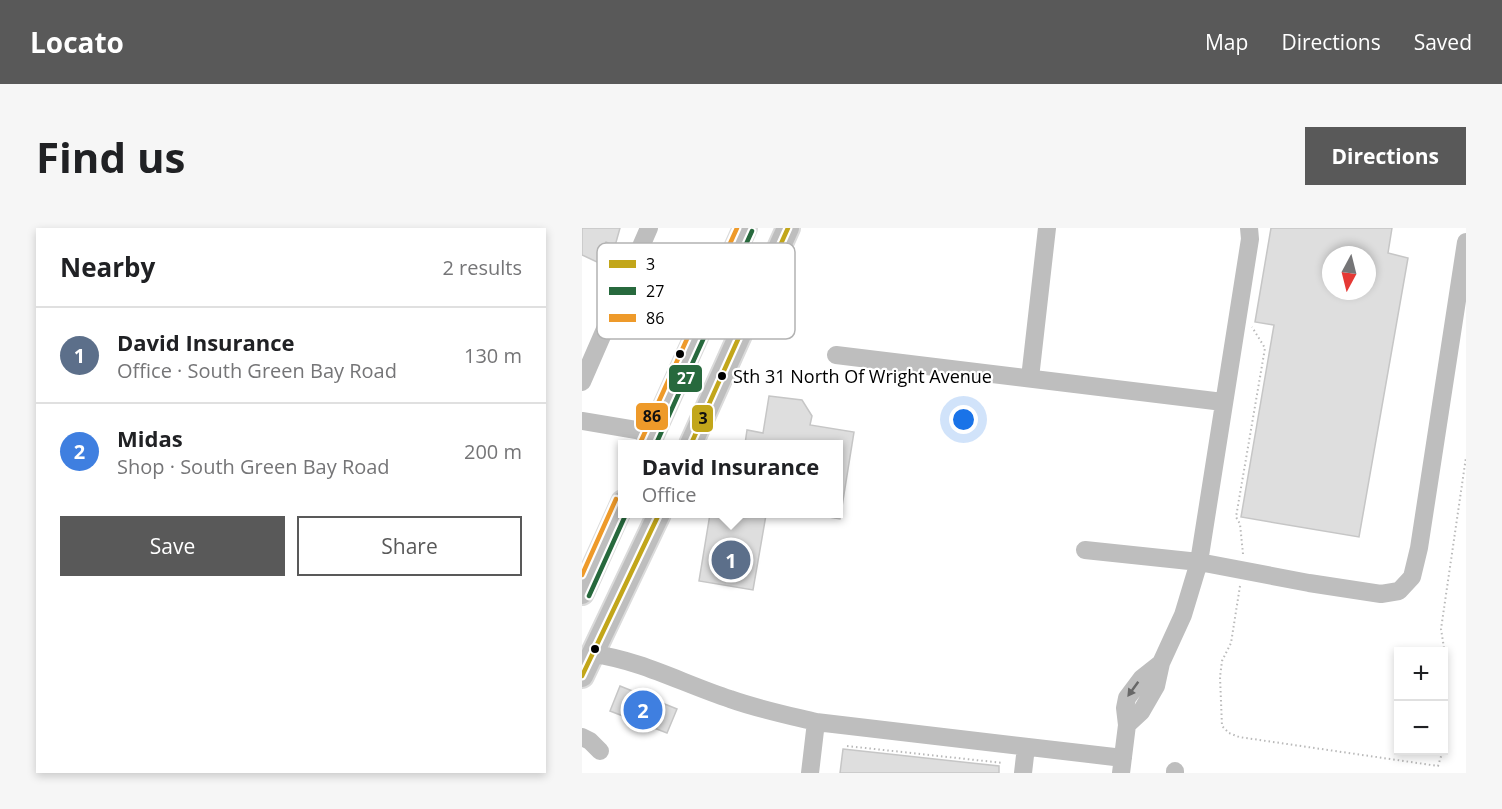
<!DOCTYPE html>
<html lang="en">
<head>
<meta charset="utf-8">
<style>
  :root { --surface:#fff; --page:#f6f6f6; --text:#202124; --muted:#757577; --line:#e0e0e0; --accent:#595959 }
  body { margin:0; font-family:"Open Sans",sans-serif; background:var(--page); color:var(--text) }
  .controls { position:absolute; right:18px; bottom:18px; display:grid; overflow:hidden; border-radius:0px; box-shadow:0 3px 9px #0003 }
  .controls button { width:54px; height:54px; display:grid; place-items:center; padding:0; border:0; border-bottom:2px solid var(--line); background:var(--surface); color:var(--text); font:30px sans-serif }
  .compass { position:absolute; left:740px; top:18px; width:54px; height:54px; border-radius:50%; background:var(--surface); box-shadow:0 3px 9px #0003; rotate:187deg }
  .you { position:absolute; left:382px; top:192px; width:21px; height:21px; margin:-15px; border:4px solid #fff; border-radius:50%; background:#1a73e8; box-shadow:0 0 0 9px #1a73e833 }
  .badge { display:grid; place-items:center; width:39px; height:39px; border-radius:50%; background:var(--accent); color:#fff; font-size:20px; font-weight:700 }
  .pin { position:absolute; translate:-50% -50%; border:3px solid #fff; box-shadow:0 2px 6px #0006 }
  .popup { position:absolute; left:36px; top:212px; width:225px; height:78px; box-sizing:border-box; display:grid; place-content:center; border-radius:0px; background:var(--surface); filter:drop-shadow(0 2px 4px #0005); font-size:20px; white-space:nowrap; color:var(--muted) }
  .popup b { font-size:22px; color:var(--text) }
  .popup::after { content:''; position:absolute; left:50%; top:100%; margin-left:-12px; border:12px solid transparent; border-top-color:var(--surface) }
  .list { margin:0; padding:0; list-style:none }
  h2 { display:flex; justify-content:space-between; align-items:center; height:78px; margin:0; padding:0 24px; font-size:26px }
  h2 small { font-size:20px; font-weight:400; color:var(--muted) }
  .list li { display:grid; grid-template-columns:39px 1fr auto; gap:18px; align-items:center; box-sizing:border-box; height:96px; padding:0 24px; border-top:2px solid var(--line) }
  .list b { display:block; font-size:22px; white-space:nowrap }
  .list p { margin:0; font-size:20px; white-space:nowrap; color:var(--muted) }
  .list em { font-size:20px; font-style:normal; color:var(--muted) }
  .actions { display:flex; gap:12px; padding:18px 24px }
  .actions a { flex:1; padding:14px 0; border:2px solid var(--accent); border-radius:0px; text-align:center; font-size:21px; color:var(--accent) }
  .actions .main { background:var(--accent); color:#fff }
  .map { position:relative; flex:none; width:884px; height:545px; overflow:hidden; border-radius:0px }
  header { display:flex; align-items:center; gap:36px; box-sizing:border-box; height:84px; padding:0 30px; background:var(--accent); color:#fff }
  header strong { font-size:28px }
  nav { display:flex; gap:33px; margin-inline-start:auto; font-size:21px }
  .intro { display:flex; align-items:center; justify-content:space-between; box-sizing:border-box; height:144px; padding:0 36px }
  h1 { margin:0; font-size:42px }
  .button { padding:15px 27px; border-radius:0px; background:var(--accent); color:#fff; font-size:21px; font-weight:700 }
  main { display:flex; gap:36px; padding:0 36px }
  aside { flex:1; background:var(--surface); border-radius:0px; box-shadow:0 3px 9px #0003 }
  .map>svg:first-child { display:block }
</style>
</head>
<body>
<header>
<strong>Locato</strong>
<nav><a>Map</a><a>Directions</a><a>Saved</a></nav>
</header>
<div class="intro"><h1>Find us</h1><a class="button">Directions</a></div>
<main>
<aside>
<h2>Nearby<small>2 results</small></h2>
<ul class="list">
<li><span class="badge" style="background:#5c6f8a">1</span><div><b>David Insurance</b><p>Office · South Green Bay Road</p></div><em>130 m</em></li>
<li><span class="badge" style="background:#3f7fe0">2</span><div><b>Midas</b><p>Shop · South Green Bay Road</p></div><em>200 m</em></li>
</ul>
<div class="actions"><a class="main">Save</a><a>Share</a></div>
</aside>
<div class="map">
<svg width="884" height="545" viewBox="0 0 884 545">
  <rect width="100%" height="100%" fill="#fff"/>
  <path fill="#dedede" stroke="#c6c6c6" stroke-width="1.5" fill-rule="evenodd" d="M0,0H38L33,18L24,14L15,34L0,27Z
    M689,0H810L806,25L826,30L777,309L659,289L692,97L673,94ZM749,27H785V63H749Z
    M187,168L220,172L230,188L228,197L272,204L258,291L235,287L257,286V216H163L165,202L181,205Z
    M128,286L184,287L171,362L117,353Z
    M38,458L95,481L85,505L28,483Z
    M261,521L417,538V545H258Z"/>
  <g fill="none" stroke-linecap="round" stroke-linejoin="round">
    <g stroke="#dbdbdb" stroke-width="26">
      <path id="major" d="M66,216L163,0
        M109,216L206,0
        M0,365L41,274
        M0,448L77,286"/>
    </g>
    <path stroke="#b9b9b9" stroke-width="2" stroke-dasharray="1.5 3" stroke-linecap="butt" d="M661,326L658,296L654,289L683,120L670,99
      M658,358L649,415L640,433L638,449L640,498L647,505L657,509L856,538L861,522
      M862,514L865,439L859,401L884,229
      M265,518L421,535"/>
    <path stroke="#bebebe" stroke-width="18" d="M254,127L641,174
      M448,150L465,0
      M0,154L67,0
      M0,193L72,205
      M503,322L617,334L727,355L799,366L817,363L830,349L837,320L884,14
      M11,426C58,432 102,456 148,471C176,481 205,487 234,494L541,530
      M545,497L559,484L574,458L579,435L601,387L617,334L668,11L667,0
      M0,509L8,513L18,523
      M228,545L234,494
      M441,545L444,519
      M539,545L545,497L543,480L545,470L560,450L579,435
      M593,545V543"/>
    <use href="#major" stroke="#bebebe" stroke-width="22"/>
    <g stroke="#fff" stroke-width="9">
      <path id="bus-1" d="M109,216L206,0
        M0,448L77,286"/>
    </g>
    <g stroke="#fff" stroke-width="9">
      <path id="bus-2" d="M74,216L170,3
        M7,368L44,286"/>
    </g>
    <g stroke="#fff" stroke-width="9">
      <path id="bus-3" d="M59,213L155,0
        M0,347L34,271"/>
    </g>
    <use href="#bus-1" stroke="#c2a61a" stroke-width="4.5"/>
    <use href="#bus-2" stroke="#27693d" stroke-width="4.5"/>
    <use href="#bus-3" stroke="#ee9a2a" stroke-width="4.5"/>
  </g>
  <defs><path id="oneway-solid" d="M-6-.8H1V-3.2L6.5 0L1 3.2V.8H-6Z" transform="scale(1.5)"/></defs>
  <use fill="#686868" href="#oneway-solid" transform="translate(551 461) rotate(126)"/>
  <g fill="#000" stroke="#fff" stroke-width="2">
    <circle cx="98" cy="126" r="5"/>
    <circle cx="140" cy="148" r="5"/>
    <circle cx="13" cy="421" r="5"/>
  </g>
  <g text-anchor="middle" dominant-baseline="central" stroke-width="4.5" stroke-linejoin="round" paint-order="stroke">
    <g font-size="18" fill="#000" stroke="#fff" text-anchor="start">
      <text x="151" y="148">Sth 31 North Of Wright Avenue</text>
    </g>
  </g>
  <rect x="15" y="15" width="198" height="96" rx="9" fill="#fff" stroke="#b2b2b2" stroke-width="1.5"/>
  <rect x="27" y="32" width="27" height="8" fill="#c2a61a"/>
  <rect x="27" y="59" width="27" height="8" fill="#27693d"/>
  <rect x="27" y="86" width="27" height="8" fill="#ee9a2a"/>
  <g font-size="16" fill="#000">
    <text x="64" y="42">3</text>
    <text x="64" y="69">27</text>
    <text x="64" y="96">86</text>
  </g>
  <g stroke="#fff" stroke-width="2">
    <rect x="86" y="136" width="35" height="29" rx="6" fill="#27693d"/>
    <rect x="53" y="174" width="34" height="29" rx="6" fill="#ee9a2a"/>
    <rect x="109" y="176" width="23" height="29" rx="6" fill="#c2a61a"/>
  </g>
  <g font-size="16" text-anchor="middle" font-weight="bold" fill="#fff">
    <text x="104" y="156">27</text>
  </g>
  <g font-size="16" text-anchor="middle" font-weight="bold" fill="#111">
    <text x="70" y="194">86</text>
    <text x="121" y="196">3</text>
  </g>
</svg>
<div class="controls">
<button>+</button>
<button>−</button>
</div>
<svg class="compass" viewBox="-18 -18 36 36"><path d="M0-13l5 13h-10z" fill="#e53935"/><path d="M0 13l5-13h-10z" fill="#757577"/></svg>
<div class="you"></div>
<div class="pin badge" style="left:149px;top:332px;background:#5c6f8a">1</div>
<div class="popup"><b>David Insurance</b>Office</div>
<div class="pin badge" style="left:61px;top:482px;background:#3f7fe0">2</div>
</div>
</main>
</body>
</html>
